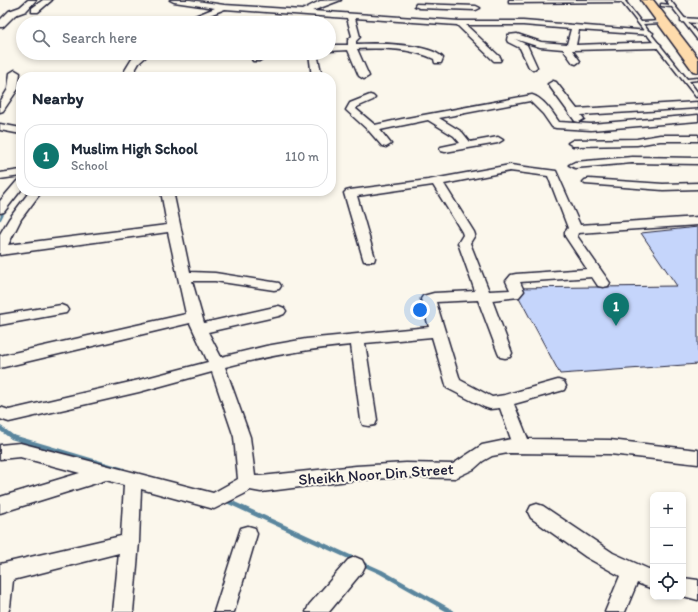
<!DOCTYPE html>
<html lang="en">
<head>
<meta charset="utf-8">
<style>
  :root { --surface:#fff; --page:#f6f6f7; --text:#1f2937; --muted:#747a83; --line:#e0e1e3; --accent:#0f766e }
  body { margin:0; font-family:Itim,sans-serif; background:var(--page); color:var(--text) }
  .controls { position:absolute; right:12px; bottom:12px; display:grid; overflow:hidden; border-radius:8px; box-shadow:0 2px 6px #0003 }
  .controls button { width:36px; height:36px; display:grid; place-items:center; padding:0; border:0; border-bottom:1px solid var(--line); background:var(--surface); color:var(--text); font:20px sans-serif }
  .you { position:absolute; left:420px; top:310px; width:14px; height:14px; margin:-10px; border:3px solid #fff; border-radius:50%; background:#1a73e8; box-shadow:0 0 0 6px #1a73e833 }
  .badge { display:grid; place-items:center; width:26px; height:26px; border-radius:50%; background:var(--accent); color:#fff; font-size:13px; font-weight:700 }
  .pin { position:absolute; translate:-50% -33px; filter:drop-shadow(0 1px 2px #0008) }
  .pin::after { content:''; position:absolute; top:21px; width:14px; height:12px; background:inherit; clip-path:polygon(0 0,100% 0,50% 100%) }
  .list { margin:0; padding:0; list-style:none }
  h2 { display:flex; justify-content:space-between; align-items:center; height:52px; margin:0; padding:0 16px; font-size:17px }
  h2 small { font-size:13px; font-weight:400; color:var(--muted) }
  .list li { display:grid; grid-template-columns:26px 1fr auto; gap:12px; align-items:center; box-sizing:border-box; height:64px; margin:0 8px 8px; padding:0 8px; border:1px solid var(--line); border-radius:16px }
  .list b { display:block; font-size:15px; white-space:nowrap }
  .list p { margin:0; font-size:13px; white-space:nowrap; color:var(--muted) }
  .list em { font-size:13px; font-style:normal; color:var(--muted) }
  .icon { flex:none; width:22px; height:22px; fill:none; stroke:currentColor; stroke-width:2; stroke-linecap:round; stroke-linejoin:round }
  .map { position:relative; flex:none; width:698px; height:612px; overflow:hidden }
  .search { position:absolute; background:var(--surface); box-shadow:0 2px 6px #0003; left:16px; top:16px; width:320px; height:44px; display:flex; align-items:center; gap:10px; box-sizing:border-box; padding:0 14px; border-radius:22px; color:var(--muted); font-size:15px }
  .panel { position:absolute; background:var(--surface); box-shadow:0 2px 6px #0003; left:16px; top:72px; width:320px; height:124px; border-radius:16px }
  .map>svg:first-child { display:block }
</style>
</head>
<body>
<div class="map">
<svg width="698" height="612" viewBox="0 0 698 612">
  <rect width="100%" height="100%" fill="#fbf7ec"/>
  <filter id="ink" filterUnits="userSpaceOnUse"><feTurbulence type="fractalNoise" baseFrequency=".025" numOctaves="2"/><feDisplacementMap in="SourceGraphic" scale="8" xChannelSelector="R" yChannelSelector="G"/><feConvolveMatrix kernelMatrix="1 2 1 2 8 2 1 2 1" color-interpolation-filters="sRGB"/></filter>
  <g filter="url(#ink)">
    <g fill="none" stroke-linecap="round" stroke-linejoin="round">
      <path stroke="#5a869e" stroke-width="2.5" d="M0,219L5,209"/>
      <path stroke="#5a869e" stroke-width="4.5" d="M0,428L12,437L123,470
        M225,500L356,560
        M361,563L381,572L452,612"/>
    </g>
    <path fill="#c5d5fb" stroke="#22223b" d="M698,227V364L560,374L514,288L677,286L641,233Z"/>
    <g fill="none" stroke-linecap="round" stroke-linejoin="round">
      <g stroke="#22223b" stroke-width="3">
        <path id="service" d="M620,0H624L641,22L663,21V23H662L643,24L687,79L698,78V80L689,81L698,93V97H696Z
          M666,0H670L698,35V39H697L672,7L661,6V4L670,5Z"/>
      </g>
      <g stroke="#22223b" stroke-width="3">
        <path id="minor" d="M28,0H36L26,11L15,15L3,27H0V20L9,11L20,7Z
          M43,0H52L38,12H32V8Z
          M170,0H190L224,5L302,10L320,1L341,0L312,11L459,21H523L649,31L653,33L652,35L579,30L576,45L657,42L661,45L657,48L572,50L580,61L576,64L573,63L563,49L540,47L515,39L527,45L537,67L533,70L529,67L520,48L508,42L507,40L508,35L517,34L541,42L567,44L571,29L523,25H466L500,57L501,59L500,61H494L457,25L355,18L360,37L356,41V44C376,43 430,43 443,58L441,63H435L434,59C411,48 382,48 357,49L369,76L364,79L359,76L348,50L329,51V45H348V40L352,36L347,18L225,9L189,23H178L215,8L174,2Z
          M509,0H627L623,2L512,3H509Z
          M416,4L476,6L480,8L476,10L419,8L415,6Z
          M681,18L698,19V23L681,22Z
          M140,53H150L139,63L131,77H121L132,59Z
          M257,53H265V57L259,61H253L252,59L257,56Z
          M309,53H317L322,77H312Z
          M15,70L20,73L18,89L3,111L0,112V102L8,89L10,73Z
          M553,81L556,82L577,109L698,102V108L581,115L584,119L579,122L575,121L548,84Z
          M370,95L373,96L375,98L373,100L357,107L356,109L375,125L402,119L532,95C543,98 553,113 559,122L591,124L698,115V121L591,130L556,128L552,127L543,114L530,101L439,118L462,132L470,142L498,137L503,140L498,143L445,152L441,151L440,149L441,147L460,143L454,136L428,120L380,130L391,144L386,147L382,146L369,131L346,110L350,103Z
          M0,124L21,128V134L0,130Z
          M660,135H698V141H660L637,145L573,146L568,143L573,140L637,139Z
          M632,157L698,158V164L632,163L575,168L569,165L575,162Z
          M510,165L556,171L580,225L698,217V225L578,233L577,236L610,283L608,286L603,287L598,286L592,277L520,282L524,291L519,297L492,300L512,353L510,357L505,358L500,357L498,353L478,300L436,302L460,380L492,397L505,395L558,380L564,382L566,386L564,390L514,404L528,439L610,440L698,450V464L610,454L508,453L492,456L483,461L474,469L455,478L406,477L356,480L261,492L250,490L244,494L214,509L141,489L139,542L133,612H113L119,553L13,580L10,607L8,612H0V564L121,536L124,485L106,480L0,513V497L80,473L20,457L0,459V445L20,443L213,493L238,479L234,437L212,372L139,392L9,422L0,419V407L9,410L139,380L208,362L190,323L0,368V356L186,314L168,232L0,255V234L9,219L30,191H42L21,219L8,245L167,225L161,191H173L190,272L215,273L279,283L281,286L279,289L274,290L215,281H192L204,323L279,306L284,308L286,311L284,314L279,316L208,332L221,357L266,346L306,339L429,327L421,299L423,296L434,293L475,291L458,243L463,235L462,232L433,185L357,196L375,258L374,261H364L363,258L344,193L346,191L350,190L428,180ZM510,171L548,176L568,228L565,232V236L587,269L516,274L511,275L506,281L510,290L489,291L470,243L475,235L474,232L444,184ZM432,337L447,388L484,407L490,409L500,408L511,439L482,445L453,464L406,463L356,466L261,476H255L250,437L225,367C267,356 308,349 351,345L361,420L363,425L369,426L375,425L377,420L365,343Z
          M21,170V176L0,179V173Z
          M589,179L663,184L698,183V189L663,190L585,184L583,182L585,180Z
          M21,180V190L4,212L0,213V201L17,181Z
          M61,305L66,307L68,310L66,313L0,325V315Z
          M537,504L543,506L613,553L653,571V589L637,583L625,612H605L620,576L586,557L531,518L528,512L531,506Z
          M248,526L255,528L257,534L234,612H214L239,534L241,528Z
          M355,557L362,560L365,566L362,572L329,612H306L309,605L348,560Z
          M683,578L698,580V600L683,596Z"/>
      </g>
      <g stroke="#22223b" stroke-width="3">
        <path id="trunk" d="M641,0H653L698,58V72L693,71Z"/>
      </g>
      <use href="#service" fill="#fbf7ec" fill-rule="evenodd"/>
      <use href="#minor" fill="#fbf7ec" fill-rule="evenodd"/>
      <use href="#trunk" fill="#fedbac" fill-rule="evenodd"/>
    </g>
  </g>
  <g text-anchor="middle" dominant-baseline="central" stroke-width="4" stroke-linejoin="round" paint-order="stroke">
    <g font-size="16" fill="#22223b" stroke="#fbf7ec">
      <text transform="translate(376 474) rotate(-4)">Sheikh Noor Din Street</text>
    </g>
  </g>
</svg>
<div class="controls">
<button>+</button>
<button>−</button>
<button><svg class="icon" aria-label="locate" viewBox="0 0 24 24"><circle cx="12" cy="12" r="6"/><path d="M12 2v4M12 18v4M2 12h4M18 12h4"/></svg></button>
</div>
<div class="you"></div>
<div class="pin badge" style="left:616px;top:326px">1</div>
<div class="search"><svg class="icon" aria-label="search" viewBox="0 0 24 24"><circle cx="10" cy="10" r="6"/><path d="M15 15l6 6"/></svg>Search here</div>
<section class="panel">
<h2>Nearby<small></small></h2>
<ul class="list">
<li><span class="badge">1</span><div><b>Muslim High School</b><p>School</p></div><em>110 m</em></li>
</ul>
</section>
</div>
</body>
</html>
